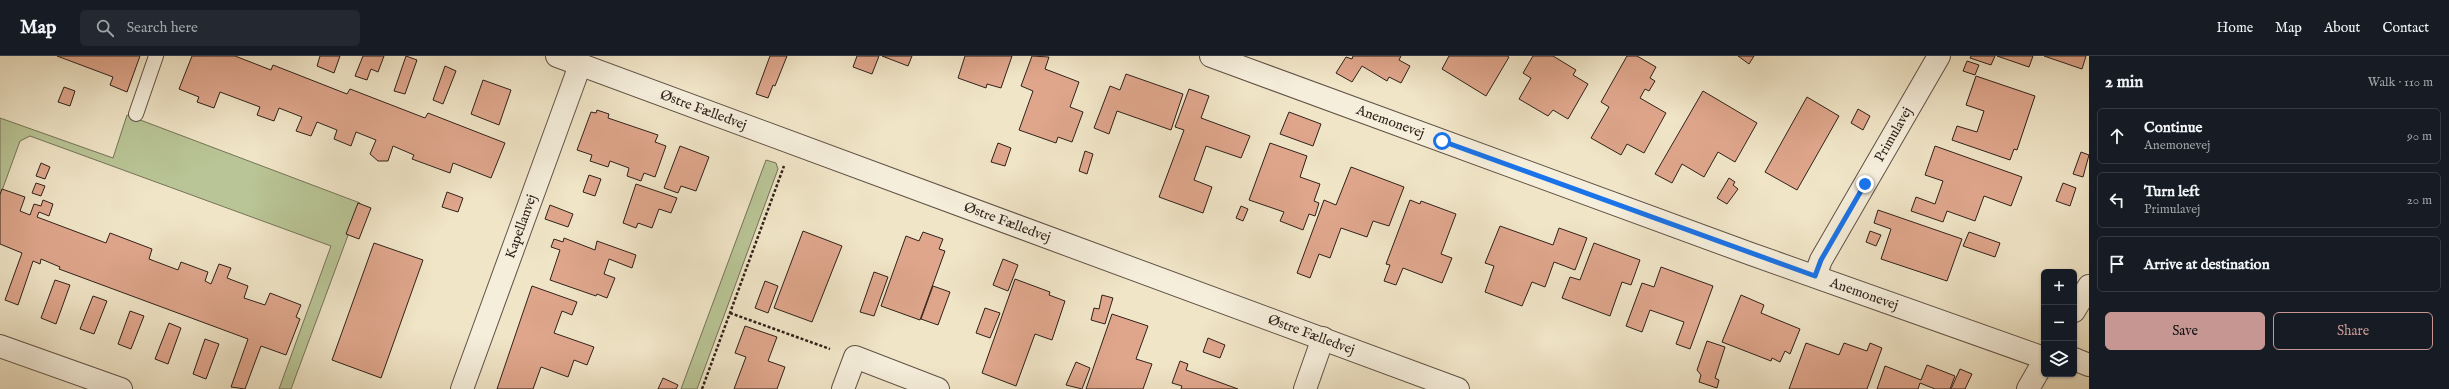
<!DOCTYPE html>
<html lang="en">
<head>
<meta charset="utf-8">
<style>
  :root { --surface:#171b24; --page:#242831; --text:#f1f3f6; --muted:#9ea1a6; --line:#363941; --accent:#c59692 }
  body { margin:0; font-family:"IM FELL English",serif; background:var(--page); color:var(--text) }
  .controls { position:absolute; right:12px; bottom:12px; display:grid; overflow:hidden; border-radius:6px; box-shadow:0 1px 3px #0004 }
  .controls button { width:36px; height:36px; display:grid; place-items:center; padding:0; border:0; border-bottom:1px solid var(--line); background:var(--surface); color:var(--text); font:20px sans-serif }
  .stop { position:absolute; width:12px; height:12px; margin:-9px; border:3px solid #1a73e8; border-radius:50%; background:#fff }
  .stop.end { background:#1a73e8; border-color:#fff; box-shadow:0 1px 4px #0008 }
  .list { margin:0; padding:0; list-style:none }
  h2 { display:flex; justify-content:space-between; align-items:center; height:52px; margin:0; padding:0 16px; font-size:17px }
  h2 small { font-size:13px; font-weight:400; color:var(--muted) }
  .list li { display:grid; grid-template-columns:26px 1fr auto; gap:12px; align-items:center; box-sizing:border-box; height:56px; margin:0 8px 8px; padding:0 8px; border:1px solid var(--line); border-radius:6px }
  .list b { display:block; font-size:15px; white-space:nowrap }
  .list p { margin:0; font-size:13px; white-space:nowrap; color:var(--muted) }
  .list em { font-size:13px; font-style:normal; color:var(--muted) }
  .actions { display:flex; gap:8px; padding:12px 16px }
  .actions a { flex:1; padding:9px 0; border:1px solid var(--accent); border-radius:6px; text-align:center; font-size:14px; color:var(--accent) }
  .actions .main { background:var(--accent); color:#111 }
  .icon { flex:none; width:22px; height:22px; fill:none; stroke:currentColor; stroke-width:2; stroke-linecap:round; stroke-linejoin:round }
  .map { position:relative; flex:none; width:2089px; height:333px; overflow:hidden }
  header { display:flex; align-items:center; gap:24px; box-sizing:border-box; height:56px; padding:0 20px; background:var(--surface); border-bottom:1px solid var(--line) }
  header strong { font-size:19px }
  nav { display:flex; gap:22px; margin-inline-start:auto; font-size:14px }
  .search { width:280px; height:36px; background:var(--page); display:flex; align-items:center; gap:10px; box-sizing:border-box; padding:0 14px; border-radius:6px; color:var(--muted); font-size:15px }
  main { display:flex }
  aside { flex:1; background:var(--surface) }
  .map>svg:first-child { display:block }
</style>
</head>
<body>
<header>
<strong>Map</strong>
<div class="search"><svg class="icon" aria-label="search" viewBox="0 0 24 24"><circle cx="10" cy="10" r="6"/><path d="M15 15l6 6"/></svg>Search here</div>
<nav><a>Home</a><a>Map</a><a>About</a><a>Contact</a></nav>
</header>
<main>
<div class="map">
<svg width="2089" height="333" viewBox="0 0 2089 333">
  <rect width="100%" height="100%" fill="#f0e5c7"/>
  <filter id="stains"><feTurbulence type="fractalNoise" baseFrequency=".005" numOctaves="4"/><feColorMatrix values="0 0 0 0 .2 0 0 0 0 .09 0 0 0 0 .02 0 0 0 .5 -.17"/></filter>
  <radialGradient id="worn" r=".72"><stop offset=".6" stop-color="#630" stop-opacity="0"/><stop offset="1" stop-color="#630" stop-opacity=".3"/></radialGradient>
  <path fill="#b9c596" stroke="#747358" d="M127,59L360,147L291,333H279L331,190L30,80L20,85L0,140V62L113,102Z
    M766,104L776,107L778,113L697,333H681Z"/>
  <path fill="#dfa68c" stroke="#30211b" d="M57,0H140L127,36L110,29L113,21Z
    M192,0H235L271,14L273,9L347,38L350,33L425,62L428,57L505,87L491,122L453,107L450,117L412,103L414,99L393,90L388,105H378L370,98L376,84L356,76L351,90L334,83L337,74L317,66L311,80L296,75L302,61L279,52L274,65L257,59L260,51L220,36L214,52L197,46L199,41L179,33Z
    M320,0H340L334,17L317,10Z
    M363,0H384L378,16L371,13L367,24L355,20Z
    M406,0L417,4L405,38L394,35Z
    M770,0H787L775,30L773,29L768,42L756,38Z
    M857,0H879L872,18L853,11Z
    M882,0H912L908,10Z
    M965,0H1012L1001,32L987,28L986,32L958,22Z
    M1032,0L1049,1L1045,13L1079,26L1070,51L1083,56L1072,86L1058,81L1056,87L1019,74L1033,35L1021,30Z
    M1353,0H1401L1399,4L1410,10L1401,27L1389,21L1387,25L1362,10L1352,26L1336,17L1346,1L1352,3Z
    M1449,0H1507L1509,1L1486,40L1442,13Z
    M1533,0H1553L1576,14L1573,19L1588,28L1568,63L1553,54L1548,60L1519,43L1531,22L1523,17Z
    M1627,0H1637L1656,11L1650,22L1655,25L1649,35L1645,33L1640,42L1666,57L1644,97L1627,88L1621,99L1591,82L1609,51L1601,46Z
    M1738,0H1754L1749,8Z
    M1971,0H1995L1991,9L1970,2Z
    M1997,0H2033L2029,11Z
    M2044,0H2086L2082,13Z
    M1967,5L1979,9L1975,19L1963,15Z
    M445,10L456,15L443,48L433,44Z
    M1126,18L1183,38L1171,74L1117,55L1109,78L1094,72L1110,30L1120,34Z
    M1976,20L2035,40L2017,94L2014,93L2010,104L1952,84L1957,70L1977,76L1984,55L1966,49Z
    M483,24L511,34L499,69L471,58Z
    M64,31L75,35L70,50L58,46Z
    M1189,33L1209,40L1201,62L1250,80L1241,102L1206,90L1194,124L1212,131L1203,157L1159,141L1184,74L1175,71Z
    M1703,35L1757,67L1735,106L1718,96L1704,121L1682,108L1672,127L1655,118Z
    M1807,41L1839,60L1797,134L1765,116Z
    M1858,53L1870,60L1863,74L1851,67Z
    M597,54L609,58L608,62L658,79L655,86L666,90L655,121L644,117L641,125L627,120L629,112L610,105L608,111L590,105L592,99L577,94L591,56L596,57Z
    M1289,56L1321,68L1313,90L1280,78Z
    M998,87L1011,92L1005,110L991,106Z
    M1270,87L1307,100L1300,121L1320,128L1314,145L1319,147L1315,160L1309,158L1303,174L1280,165L1284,156L1249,144Z
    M680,90L709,101L696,135L681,130L678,137L664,132Z
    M1935,90L2022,121L2011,150L1984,140L1975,165L1947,155L1943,166L1911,155L1916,141L1935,148L1943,125L1925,119Z
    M1085,95L1093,98L1087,118L1079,115Z
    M2081,96L2089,99L2083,121L2073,118Z
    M41,107L50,111L45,123L36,120Z
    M1351,111L1404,131L1389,170L1373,165L1367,181L1341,172L1330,202L1319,198L1310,222L1297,217L1324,144L1336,149Z
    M589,119L601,123L595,140L583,136Z
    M1729,122L1735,126L1733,129L1738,133L1727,148L1717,142Z
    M36,127L45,130L41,140L32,137Z
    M2063,127L2076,132L2070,150L2056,145Z
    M636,128L677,142L671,157L659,153L652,172L638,167L636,172L623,167Z
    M2,133L25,141L20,155L30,159L34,148L41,150L43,144L53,148L49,160L39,156L37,161L106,187L110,177L152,193L149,203L178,214L181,206L208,216L205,225L211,228L219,208L231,212L227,222L248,230L244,242L265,249L270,237L301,249L296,261L300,263L286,299L261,290L245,333L231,331L248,283L59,213L60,211L41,203L40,208L33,205L18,249L5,244L22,197L0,188V139Z
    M447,136L463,142L458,156L442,151Z
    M1410,144L1420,148L1421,145L1456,158L1441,198L1452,202L1442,227L1403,212L1396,229L1384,225L1390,209L1386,208Z
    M358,147L371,152L359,183L346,178Z
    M550,149L573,158L568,171L545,163Z
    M1241,150L1248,153L1243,165L1236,162Z
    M1878,154L1962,183L1947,225L1881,203L1891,173L1874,167Z
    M1500,170L1553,189L1559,172L1587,182L1575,214L1554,206L1545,231L1532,226L1522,250L1485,236L1494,210L1485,207Z
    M803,175L842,190L812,266L774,252Z
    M1870,175L1881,179L1876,190L1866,186Z
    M923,176L943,183L939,193L945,195L920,264L881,250L906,180L919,185Z
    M1969,176L2000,187L1995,201L1963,190Z
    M564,182L595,194L597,185L636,199L632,212L609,203L604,218L615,222L607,242L597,238L596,240L550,224L560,194L551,191L554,183L563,186Z
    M374,187L423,204L381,322L332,304Z
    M1594,187L1640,204L1631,229L1622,226L1610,260L1562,242L1570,221L1580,224Z
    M1003,203L1018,209L1008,235L993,229Z
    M1661,211L1713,230L1690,293L1676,288L1684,266L1650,254L1642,276L1626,270L1642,227L1654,231Z
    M874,216L888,221L874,260L860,256Z
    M1015,223L1050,236L1049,239L1065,245L1052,284L1035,278L1016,330L982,317Z
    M55,224L70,229L56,268L41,262Z
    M765,225L778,230L768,257L755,252Z
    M532,230L577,246L572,259L562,255L554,277L594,291L587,309L574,304L568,321L541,311L533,333H497Z
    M933,230L950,236L938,269L921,263Z
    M1102,239L1113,242L1105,268L1091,264L1094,252L1099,253Z
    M1741,239L1764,249L1761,257L1800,273L1790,298L1785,295L1780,306L1772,302L1771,305L1722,286Z
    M93,240L107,245L94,278L80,273Z
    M985,252L1000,257L990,282L976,277Z
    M130,255L144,260L131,293L118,288Z
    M1112,258L1148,270L1136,303L1152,308L1143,333H1086Z
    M169,267L181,272L168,308L155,303Z
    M745,270L777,281L768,305L785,311L777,333H734L746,301L735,297Z
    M1208,282L1225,289L1220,302L1203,296Z
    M205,283L219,288L206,323L193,318Z
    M1707,285L1725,291L1715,322L1719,324L1717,332L1699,326L1701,319L1697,314Z
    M1806,287L1839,299L1844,287L1867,295L1870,287L1882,292L1867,333H1789Z
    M1180,305L1188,308L1186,314L1238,333H1181L1182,330L1172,327Z
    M1076,306L1090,312L1082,333L1066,329Z
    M1927,309L1955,320L1950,333H1935L1920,327L1918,333H1877L1885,310L1921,324Z
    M1960,313L1972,318L1965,333H1951Z
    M663,322L678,329L676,333H658Z"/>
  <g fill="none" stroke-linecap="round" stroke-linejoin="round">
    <g stroke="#605246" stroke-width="16">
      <path id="service" d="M136,58L156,0"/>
    </g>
    <g stroke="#605246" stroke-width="24">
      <g id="minor">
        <path id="s1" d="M557,0L1458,333"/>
        <path id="s2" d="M1211,0L1751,198L2044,302"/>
        <path id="s3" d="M1815,220L1821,204L1939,0"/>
        <path d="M2074,255L2089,230"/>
        <path d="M0,290L121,333"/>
        <path d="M2074,303L2089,309"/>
        <path id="s4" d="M462,333L580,9"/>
        <path d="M843,333L855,301L938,333"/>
        <path d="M1305,333L1323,282"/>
        <path d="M2028,333L2044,305"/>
      </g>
    </g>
    <path stroke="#30211b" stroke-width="2.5" stroke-dasharray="3 2" stroke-linecap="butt" d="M730,257L830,293
      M702,333L784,110"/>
    <use href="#service" stroke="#f5eedb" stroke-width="14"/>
    <use href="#minor" stroke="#f5eedb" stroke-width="22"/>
  </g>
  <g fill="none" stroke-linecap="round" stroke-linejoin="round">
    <path stroke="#1a73e8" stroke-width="5" d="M1442,85L1815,220L1821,204L1865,128"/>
  </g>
  <g text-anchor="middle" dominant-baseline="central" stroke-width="3" stroke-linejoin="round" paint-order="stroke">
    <g font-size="14" fill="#30211b" stroke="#f5eedb">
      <text stroke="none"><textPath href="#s1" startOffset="156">Østre Fælledvej</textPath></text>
      <text stroke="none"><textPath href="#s2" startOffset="191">Anemonevej</textPath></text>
      <text stroke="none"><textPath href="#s3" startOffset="162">Primulavej</textPath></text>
      <text stroke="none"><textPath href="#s1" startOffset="480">Østre Fælledvej</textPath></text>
      <text stroke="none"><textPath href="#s4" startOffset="173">Kapellanvej</textPath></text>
      <text stroke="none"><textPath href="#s2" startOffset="695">Anemonevej</textPath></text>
      <text stroke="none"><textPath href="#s1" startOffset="804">Østre Fælledvej</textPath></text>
    </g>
  </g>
  <rect width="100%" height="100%" filter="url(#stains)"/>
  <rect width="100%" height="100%" fill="url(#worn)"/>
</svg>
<div class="controls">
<button>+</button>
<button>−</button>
<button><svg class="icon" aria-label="layers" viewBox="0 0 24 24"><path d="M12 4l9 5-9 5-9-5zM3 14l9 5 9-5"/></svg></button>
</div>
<div class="stop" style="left:1442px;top:85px"></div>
<div class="stop end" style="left:1865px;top:128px"></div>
</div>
<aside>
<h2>2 min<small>Walk · 110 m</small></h2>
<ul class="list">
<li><svg class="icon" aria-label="ahead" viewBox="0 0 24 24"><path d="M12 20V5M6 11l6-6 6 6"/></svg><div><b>Continue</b><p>Anemonevej</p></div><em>90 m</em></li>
<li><svg class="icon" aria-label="left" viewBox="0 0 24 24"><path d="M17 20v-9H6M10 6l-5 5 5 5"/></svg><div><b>Turn left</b><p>Primulavej</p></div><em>20 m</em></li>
<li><svg class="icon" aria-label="arrive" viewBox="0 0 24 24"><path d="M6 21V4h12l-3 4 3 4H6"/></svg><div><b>Arrive at destination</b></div></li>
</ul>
<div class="actions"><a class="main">Save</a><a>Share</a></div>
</aside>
</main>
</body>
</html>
